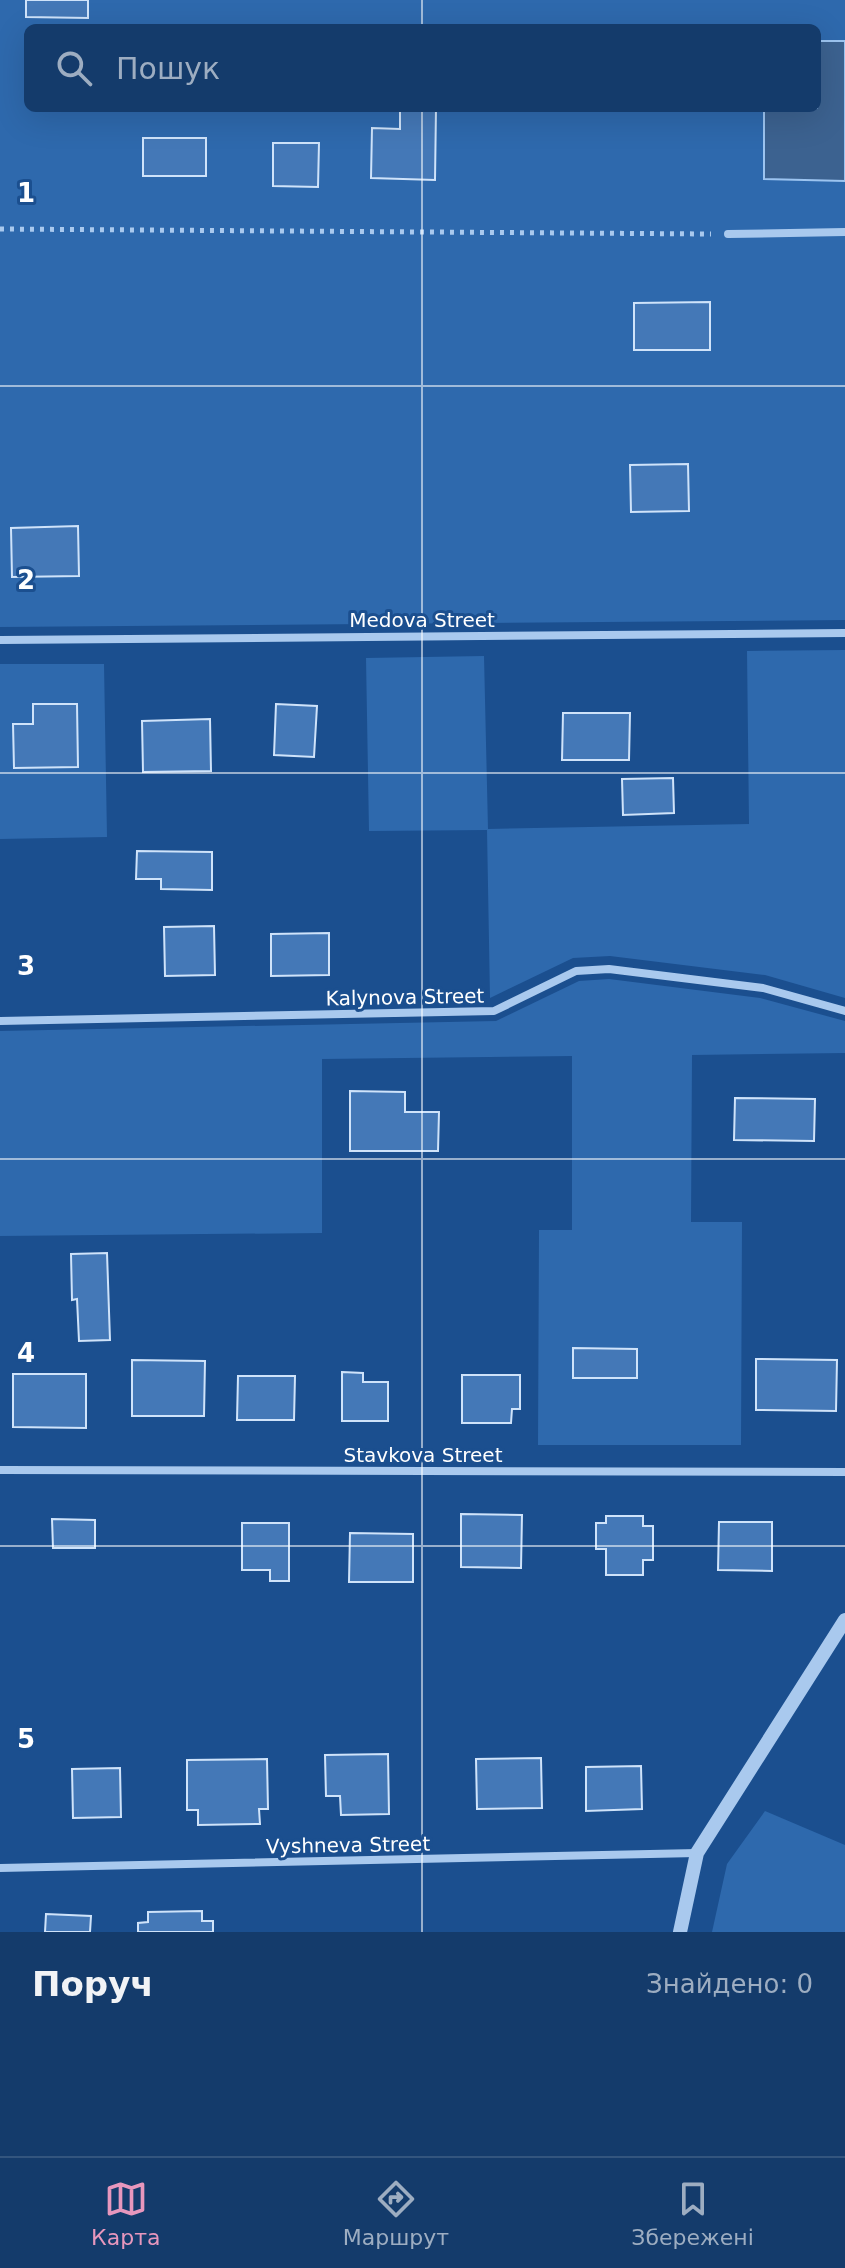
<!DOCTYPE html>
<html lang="uk">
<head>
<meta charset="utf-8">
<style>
  :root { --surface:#143b6b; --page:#1d4271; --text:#f1f3f6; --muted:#9dadc1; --line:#33557e; --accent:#e797bd }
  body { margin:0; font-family:"DejaVu Sans",sans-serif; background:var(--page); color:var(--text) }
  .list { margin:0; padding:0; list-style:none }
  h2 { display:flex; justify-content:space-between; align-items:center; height:104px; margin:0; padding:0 32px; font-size:34px }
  h2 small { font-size:26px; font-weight:400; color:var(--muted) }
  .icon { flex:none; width:44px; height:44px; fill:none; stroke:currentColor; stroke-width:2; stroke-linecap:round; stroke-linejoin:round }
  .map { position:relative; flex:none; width:845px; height:1932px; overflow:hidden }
  .search { position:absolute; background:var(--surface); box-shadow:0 8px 32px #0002; left:24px; right:24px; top:24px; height:88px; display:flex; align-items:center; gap:20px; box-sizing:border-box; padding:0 28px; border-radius:12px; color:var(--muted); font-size:30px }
  .sheet { height:224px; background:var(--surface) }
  nav { display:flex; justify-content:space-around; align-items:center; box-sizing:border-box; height:112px; border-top:2px solid var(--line); background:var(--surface); font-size:22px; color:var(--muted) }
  nav a { display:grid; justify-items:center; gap:4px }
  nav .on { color:var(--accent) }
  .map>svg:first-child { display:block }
</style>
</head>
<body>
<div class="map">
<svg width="845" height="1932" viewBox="0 0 845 1932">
  <rect width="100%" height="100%" fill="#1b4f8f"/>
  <path fill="#2e69ad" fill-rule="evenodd" d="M0,0H845V620L0,627ZM28,28H817V108H28Z
    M845,650V998L765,975L610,956L573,958L490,998L487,830L369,831L366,658L484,656L488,829L749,824L747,651Z
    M0,664H104L107,837L0,839Z
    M609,979L760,998L845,1021V1053L692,1055L691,1222H742L741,1445H538L539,1230H572V1056L322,1059V1233L0,1236V1031L496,1021L579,981Z
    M765,1811L845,1845V1932H712L727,1864Z"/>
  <path fill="#3c6290" stroke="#9cc4f0" stroke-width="2" d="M817,41H845V181L764,179V108H817Z"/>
  <path fill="#4478b7" stroke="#cfe3fa" stroke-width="2" d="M26,0H88V18L26,17Z
    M400,108H436L435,180L371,178L372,128L400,129Z
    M143,138H206V176H143Z
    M273,143H319L318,187L273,186Z
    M710,302V350H634V303Z
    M688,464L689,511L631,512L630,465Z
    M78,526L79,576L12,577L11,528Z
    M33,704H77L78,767L14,768L13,724H33Z
    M276,704L317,706L314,757L274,755Z
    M563,713H630L629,760H562Z
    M210,719L211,771L143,772L142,721Z
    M673,778L674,813L623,815L622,779Z
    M137,851L212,852V890L161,889V879H136Z
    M214,926L215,975L165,976L164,927Z
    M329,933V975L271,976V934Z
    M350,1091L405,1092V1112H439L438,1151H350Z
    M735,1098L815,1099L814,1141L734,1140Z
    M107,1253L110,1340L79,1341L77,1299L72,1300L71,1254Z
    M573,1348L637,1349V1378H573Z
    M756,1359L837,1360L836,1411L756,1410Z
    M132,1360L205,1361L204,1416H132Z
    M342,1372L363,1373V1382H388V1421H342Z
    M13,1374H86V1428L13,1427Z
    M462,1375H520V1409H512L511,1423H462Z
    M238,1376H295L294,1420H237Z
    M461,1514L522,1515L521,1568L461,1567Z
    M606,1516H643V1526H653V1560H643V1575H606V1549H596V1523H606Z
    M52,1519L95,1520V1548H53Z
    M719,1522H772V1571L718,1570Z
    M242,1523H289V1581H270V1570H242Z
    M350,1533L413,1534V1582H349Z
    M388,1754L389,1814L341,1815L340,1796H326L325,1755Z
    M541,1758L542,1808L477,1809L476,1759Z
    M267,1759L268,1809H259L260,1824L198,1825V1810H187V1760Z
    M641,1766L642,1809L586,1811V1767Z
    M120,1768L121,1817L73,1818L72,1769Z
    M202,1911V1921H213V1932H138V1923L148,1922V1912Z
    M46,1914L91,1916L90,1932H45Z"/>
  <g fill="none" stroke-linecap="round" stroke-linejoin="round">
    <path stroke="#a9c9ee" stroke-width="5" stroke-dasharray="4 6" stroke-linecap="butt" d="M0,229L711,234"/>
    <path stroke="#a9c9ee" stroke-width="8" d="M728,234L845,232
      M0,640L845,633
      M0,1021L494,1011L576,971L609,969L763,988L845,1011
      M0,1470L845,1472
      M0,1868L697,1853"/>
    <path stroke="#a9c9ee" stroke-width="14" d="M680,1932L697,1853L845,1620"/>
  </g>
  <path fill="none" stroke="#fff" stroke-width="2" stroke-opacity="0.55" d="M422,0V28M422,108V1932M0,386H845M0,773H845M0,1159H845M0,1546H845"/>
  <g text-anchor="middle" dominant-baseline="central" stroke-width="6" stroke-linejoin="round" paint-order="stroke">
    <g font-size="20" fill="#fff" stroke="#1b4f8f">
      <text x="422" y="620">Medova Street</text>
      <text transform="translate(405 997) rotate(-1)">Kalynova Street</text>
      <text x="423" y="1455">Stavkova Street</text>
      <text transform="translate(348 1845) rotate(-1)">Vyshneva Street</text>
    </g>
  </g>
  <g font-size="26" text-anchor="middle" font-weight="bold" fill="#fff" stroke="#1b4f8f" stroke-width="6" stroke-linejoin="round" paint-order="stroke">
    <text x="26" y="202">1</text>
    <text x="26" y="589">2</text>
    <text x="26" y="975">3</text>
    <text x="26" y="1362">4</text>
    <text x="26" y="1748">5</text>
  </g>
</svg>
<div class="search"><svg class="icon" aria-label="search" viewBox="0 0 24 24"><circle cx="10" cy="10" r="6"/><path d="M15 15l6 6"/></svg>Пошук</div>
</div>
<section class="sheet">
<h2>Поруч<small>Знайдено: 0</small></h2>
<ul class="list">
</ul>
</section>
<nav>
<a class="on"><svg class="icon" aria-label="map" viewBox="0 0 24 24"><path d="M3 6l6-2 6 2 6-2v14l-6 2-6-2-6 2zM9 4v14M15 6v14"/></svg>Карта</a>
<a><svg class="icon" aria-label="directions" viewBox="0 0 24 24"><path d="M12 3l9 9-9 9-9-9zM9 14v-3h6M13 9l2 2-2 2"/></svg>Маршрут</a>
<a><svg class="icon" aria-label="saved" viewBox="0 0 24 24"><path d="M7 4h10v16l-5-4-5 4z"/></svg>Збережені</a>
</nav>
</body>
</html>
